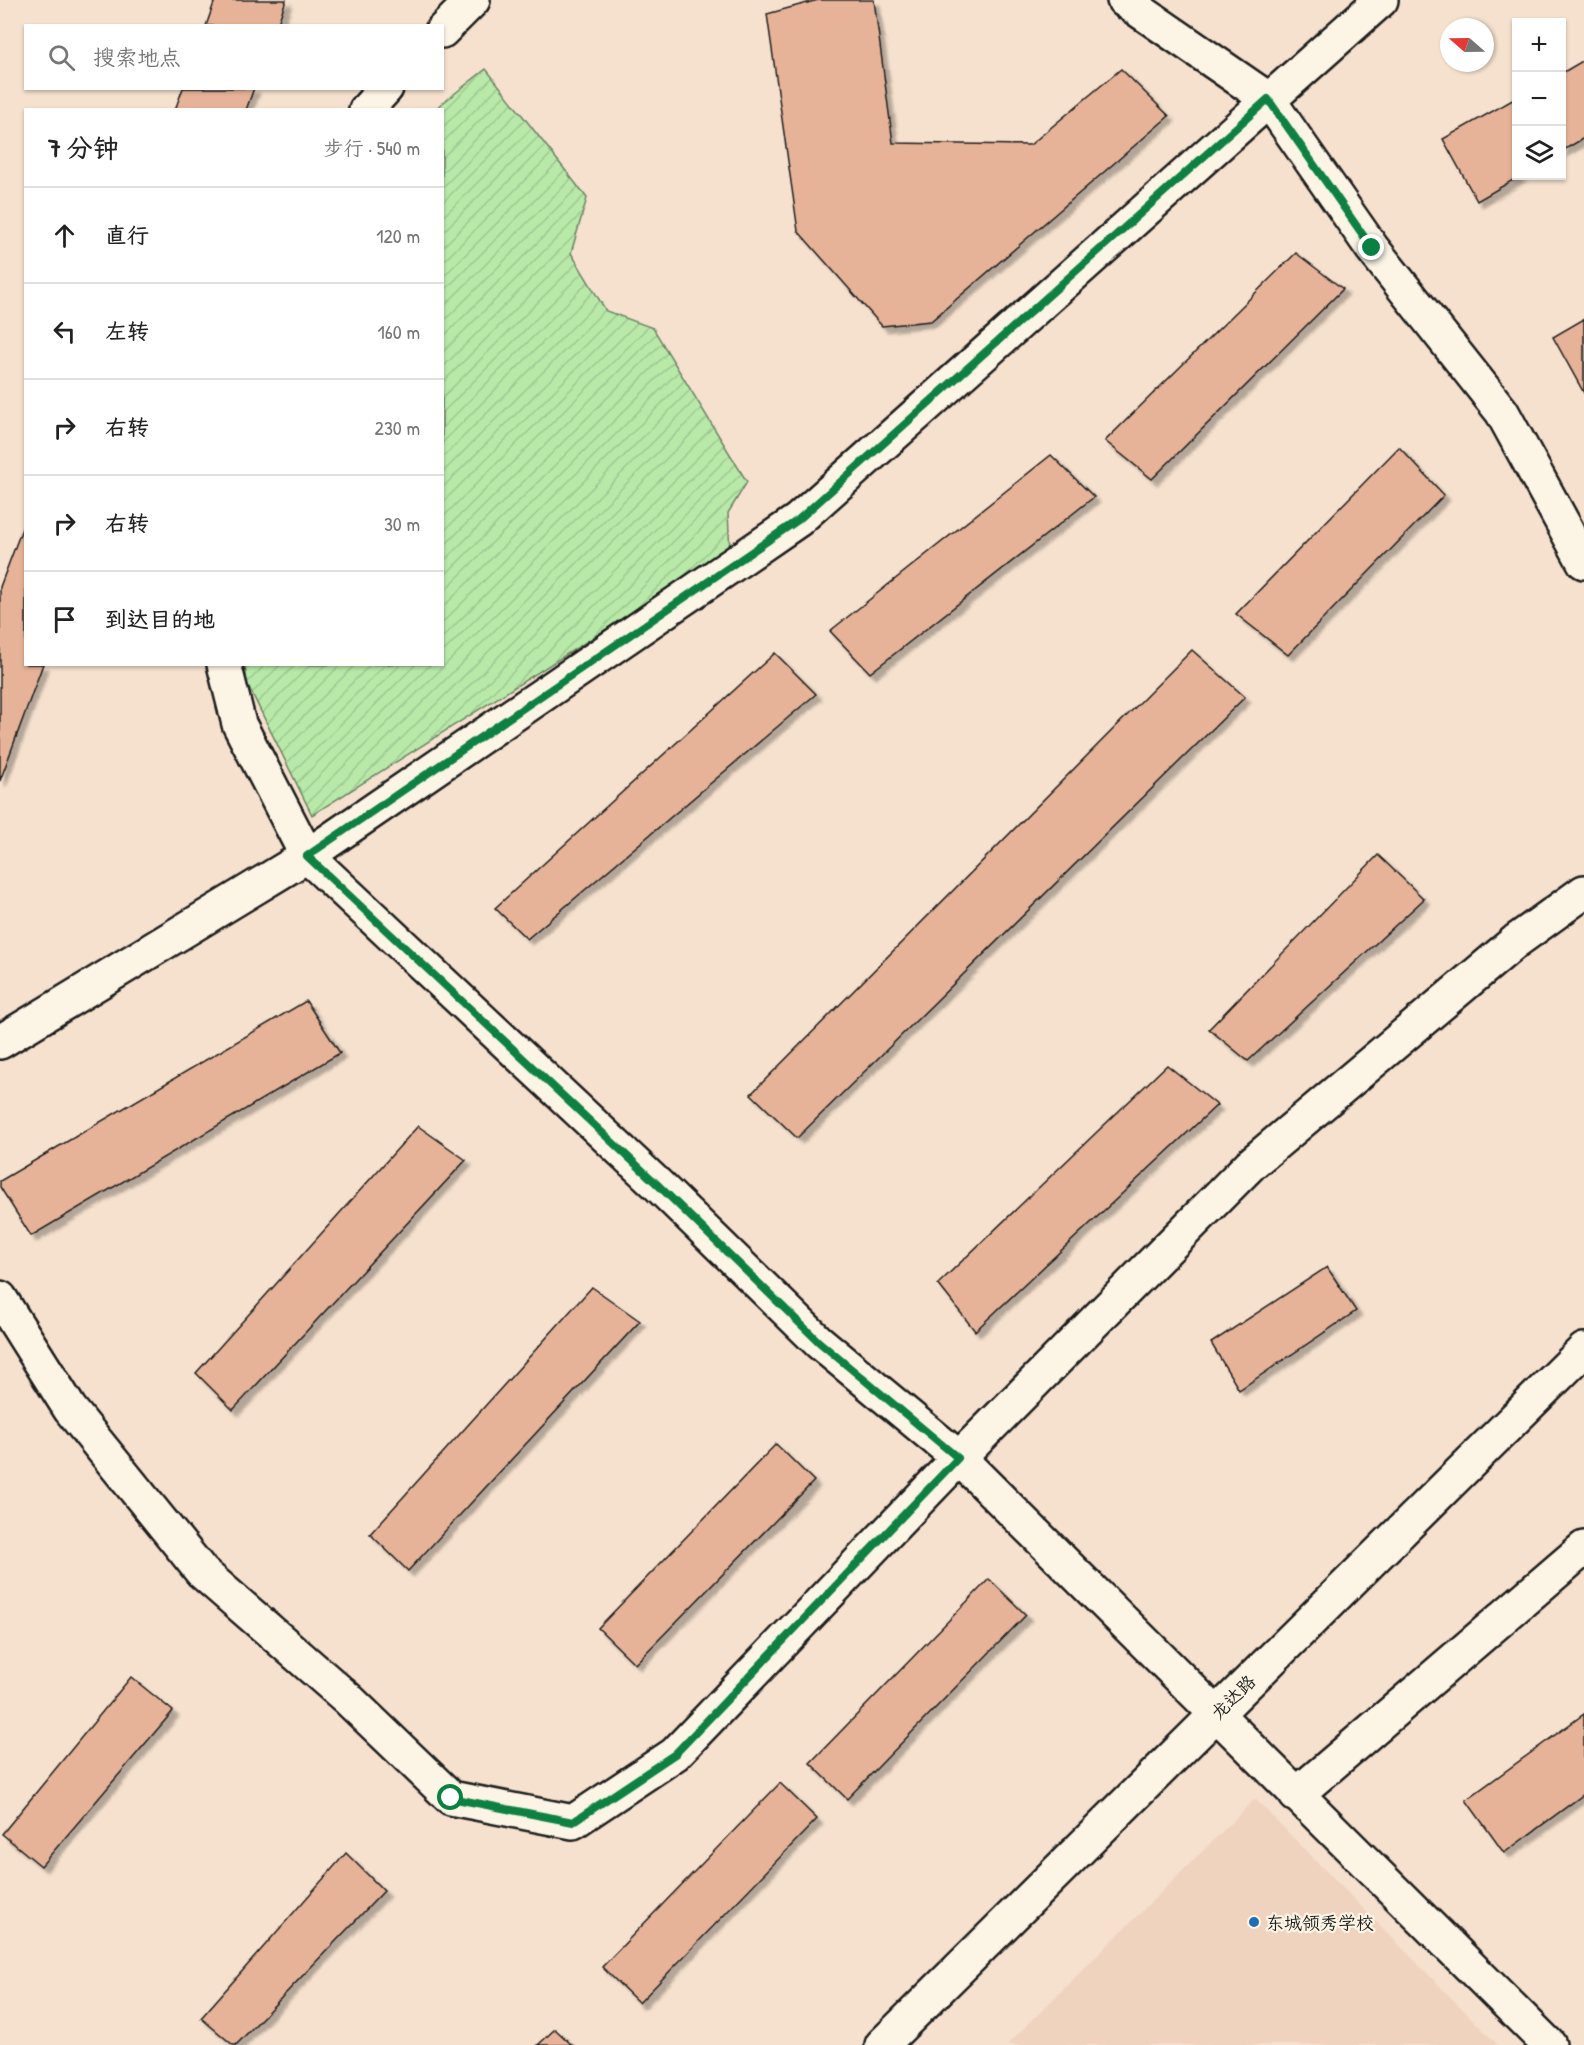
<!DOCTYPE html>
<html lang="zh">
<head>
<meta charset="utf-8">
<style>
  :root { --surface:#fff; --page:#f2f2f2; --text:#222; --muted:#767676; --line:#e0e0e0 }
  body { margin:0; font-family:"Patrick Hand","LXGW WenKai TC",sans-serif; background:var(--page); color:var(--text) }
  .controls { position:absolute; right:18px; top:18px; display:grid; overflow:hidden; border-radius:0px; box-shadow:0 2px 4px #0004 }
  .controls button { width:54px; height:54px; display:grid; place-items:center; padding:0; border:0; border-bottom:2px solid var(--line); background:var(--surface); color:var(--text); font:30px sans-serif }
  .compass { position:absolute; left:1440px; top:18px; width:54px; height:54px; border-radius:50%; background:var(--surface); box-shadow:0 2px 4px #0004; rotate:290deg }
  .stop { position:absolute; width:18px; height:18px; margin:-14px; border:4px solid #0b8043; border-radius:50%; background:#fff }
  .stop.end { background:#0b8043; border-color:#fff; box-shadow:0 2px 6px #0008 }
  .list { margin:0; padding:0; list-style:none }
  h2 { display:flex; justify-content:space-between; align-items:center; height:78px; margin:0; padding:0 24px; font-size:26px }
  h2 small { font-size:20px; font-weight:400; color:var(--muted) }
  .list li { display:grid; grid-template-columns:39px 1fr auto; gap:18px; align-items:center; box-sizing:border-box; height:96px; padding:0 24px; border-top:2px solid var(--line) }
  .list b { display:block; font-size:22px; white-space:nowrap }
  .list em { font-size:20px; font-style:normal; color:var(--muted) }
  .icon { flex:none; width:33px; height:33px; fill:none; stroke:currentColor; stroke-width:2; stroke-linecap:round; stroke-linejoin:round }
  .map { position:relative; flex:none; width:1584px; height:2045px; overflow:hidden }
  .search { position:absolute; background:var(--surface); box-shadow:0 2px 4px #0004; left:24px; top:24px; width:420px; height:66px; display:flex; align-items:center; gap:15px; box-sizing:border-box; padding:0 21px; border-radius:0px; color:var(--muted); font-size:22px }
  .panel { position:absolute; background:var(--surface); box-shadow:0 2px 4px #0004; left:24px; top:108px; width:420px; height:558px; border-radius:0px }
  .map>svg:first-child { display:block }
</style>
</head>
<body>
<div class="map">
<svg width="1584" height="2045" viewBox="0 0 1584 2045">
  <defs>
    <pattern id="garden-furrows" width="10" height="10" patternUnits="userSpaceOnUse" patternTransform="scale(1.5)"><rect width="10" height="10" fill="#b8e9a9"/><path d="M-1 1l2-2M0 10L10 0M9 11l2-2" fill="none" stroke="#9ec791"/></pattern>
    <filter id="shadow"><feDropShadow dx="5.5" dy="5.5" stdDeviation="1.5" flood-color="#0004"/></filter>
  </defs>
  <rect width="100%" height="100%" fill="#f5e1ce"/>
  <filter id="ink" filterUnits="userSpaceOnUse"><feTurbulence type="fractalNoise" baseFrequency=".0167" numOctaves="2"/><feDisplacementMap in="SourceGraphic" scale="12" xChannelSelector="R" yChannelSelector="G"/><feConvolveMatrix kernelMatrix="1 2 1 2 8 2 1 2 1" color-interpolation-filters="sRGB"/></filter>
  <g filter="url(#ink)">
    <path fill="#f0d3be" d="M1255,1799L1498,2045H1007Z"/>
    <path fill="url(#garden-furrows)" stroke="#6a8262" stroke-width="1.5" d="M486,69L587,198L571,253L606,311L653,328L747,482L728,513L730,551L312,815L247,683L245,665L442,664V110L435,109Z"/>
    <path fill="#e6b398" stroke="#1c1c1c" stroke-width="1.5" filter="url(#shadow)" d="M215,0H286L277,26H206Z
      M818,0H874L893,143L1030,145L1121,69L1169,116L931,321L882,326L798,231L767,14Z
      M1584,60V138L1562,151V73Z
      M183,88H254L246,110H175Z
      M1516,98V176H1520L1477,201L1443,139Z
      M1296,253L1343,289L1152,479L1105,441Z
      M1584,319V393L1553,337Z
      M1399,447L1444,495L1288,655L1236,614Z
      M1051,455L1094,497L870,673L830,631Z
      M26,518V664H43L0,781V587Z
      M1192,650L1245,697L797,1138L751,1094Z
      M775,653L816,694L527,939L495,908Z
      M1378,855L1424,899L1248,1061L1209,1029Z
      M306,1001L340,1053L31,1236L0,1187V1181Z
      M1167,1065L1217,1105L975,1331L938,1284Z
      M418,1126L466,1160L233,1410L196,1373Z
      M1327,1267L1356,1311L1239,1390L1211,1343Z
      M592,1287L640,1321L408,1571L370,1534Z
      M776,1444L814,1481L635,1664L598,1628Z
      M989,1579L1026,1615L847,1799L810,1763Z
      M131,1677L173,1711L41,1866L2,1834Z
      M1584,1714V1794L1504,1853L1466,1800Z
      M780,1783L817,1819L639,2003L602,1967Z
      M346,1853L384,1891L236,2045H233L201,2018Z
      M555,2029L572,2045H538Z"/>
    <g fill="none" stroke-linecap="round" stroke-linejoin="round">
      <g stroke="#1c1c1c" stroke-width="38">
        <path id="minor" d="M1124,0L1268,99L1372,248L1502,412L1584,562
          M442,31L473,0
          M366,110L386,88
          M224,664L239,724L307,856L658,1185L819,1342L959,1458L1251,1164L1516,941L1584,892
          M0,1042L307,856L798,520L1381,0
          M0,1298L70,1409L202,1572L348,1699L451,1798L573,1822L675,1754L959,1458L1549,2045
          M1296,1795L1584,1548
          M882,2045L1584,1350"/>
      </g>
      <use href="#minor" stroke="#fcf5e5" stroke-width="33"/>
    </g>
  </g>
  <g fill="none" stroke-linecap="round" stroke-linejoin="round" filter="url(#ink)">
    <path stroke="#0b8043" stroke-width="8" d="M451,1798L573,1822L675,1754L958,1458L819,1342L658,1185L307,856L798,520L1268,99L1372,248"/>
  </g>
  <circle fill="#1f6fb2" stroke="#fcf5e5" stroke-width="2" cx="1254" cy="1922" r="6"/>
  <g text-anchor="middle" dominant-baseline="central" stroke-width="4.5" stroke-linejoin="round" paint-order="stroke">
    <g font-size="18" fill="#1c1c1c" stroke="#fcf5e5">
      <text transform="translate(1233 1697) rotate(-45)">龙达路</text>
    </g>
    <g font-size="18" fill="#1c1c1c" stroke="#fcf5e5" text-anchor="start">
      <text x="1266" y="1922">东城领秀学校</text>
    </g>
  </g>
</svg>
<div class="controls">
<button>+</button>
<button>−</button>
<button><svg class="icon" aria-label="layers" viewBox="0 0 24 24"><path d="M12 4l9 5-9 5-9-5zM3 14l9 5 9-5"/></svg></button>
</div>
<svg class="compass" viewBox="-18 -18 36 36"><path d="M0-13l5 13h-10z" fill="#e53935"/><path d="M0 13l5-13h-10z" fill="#767676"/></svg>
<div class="stop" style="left:451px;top:1798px"></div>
<div class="stop end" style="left:1372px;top:248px"></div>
<div class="search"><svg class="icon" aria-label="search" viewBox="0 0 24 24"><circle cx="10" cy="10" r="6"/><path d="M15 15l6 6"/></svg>搜索地点</div>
<section class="panel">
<h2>7 分钟<small>步行 · 540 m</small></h2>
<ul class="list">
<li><svg class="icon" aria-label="ahead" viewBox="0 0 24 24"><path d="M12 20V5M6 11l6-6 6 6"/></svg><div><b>直行</b></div><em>120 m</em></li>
<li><svg class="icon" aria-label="left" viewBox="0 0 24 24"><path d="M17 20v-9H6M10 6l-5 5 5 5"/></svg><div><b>左转</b></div><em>160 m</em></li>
<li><svg class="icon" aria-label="right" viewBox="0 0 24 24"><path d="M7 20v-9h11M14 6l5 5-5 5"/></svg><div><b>右转</b></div><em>230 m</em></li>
<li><svg class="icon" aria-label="right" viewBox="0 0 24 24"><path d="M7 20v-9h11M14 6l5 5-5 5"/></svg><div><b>右转</b></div><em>30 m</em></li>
<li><svg class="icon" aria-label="arrive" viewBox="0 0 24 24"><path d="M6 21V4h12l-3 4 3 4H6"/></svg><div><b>到达目的地</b></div></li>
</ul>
</section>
</div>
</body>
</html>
